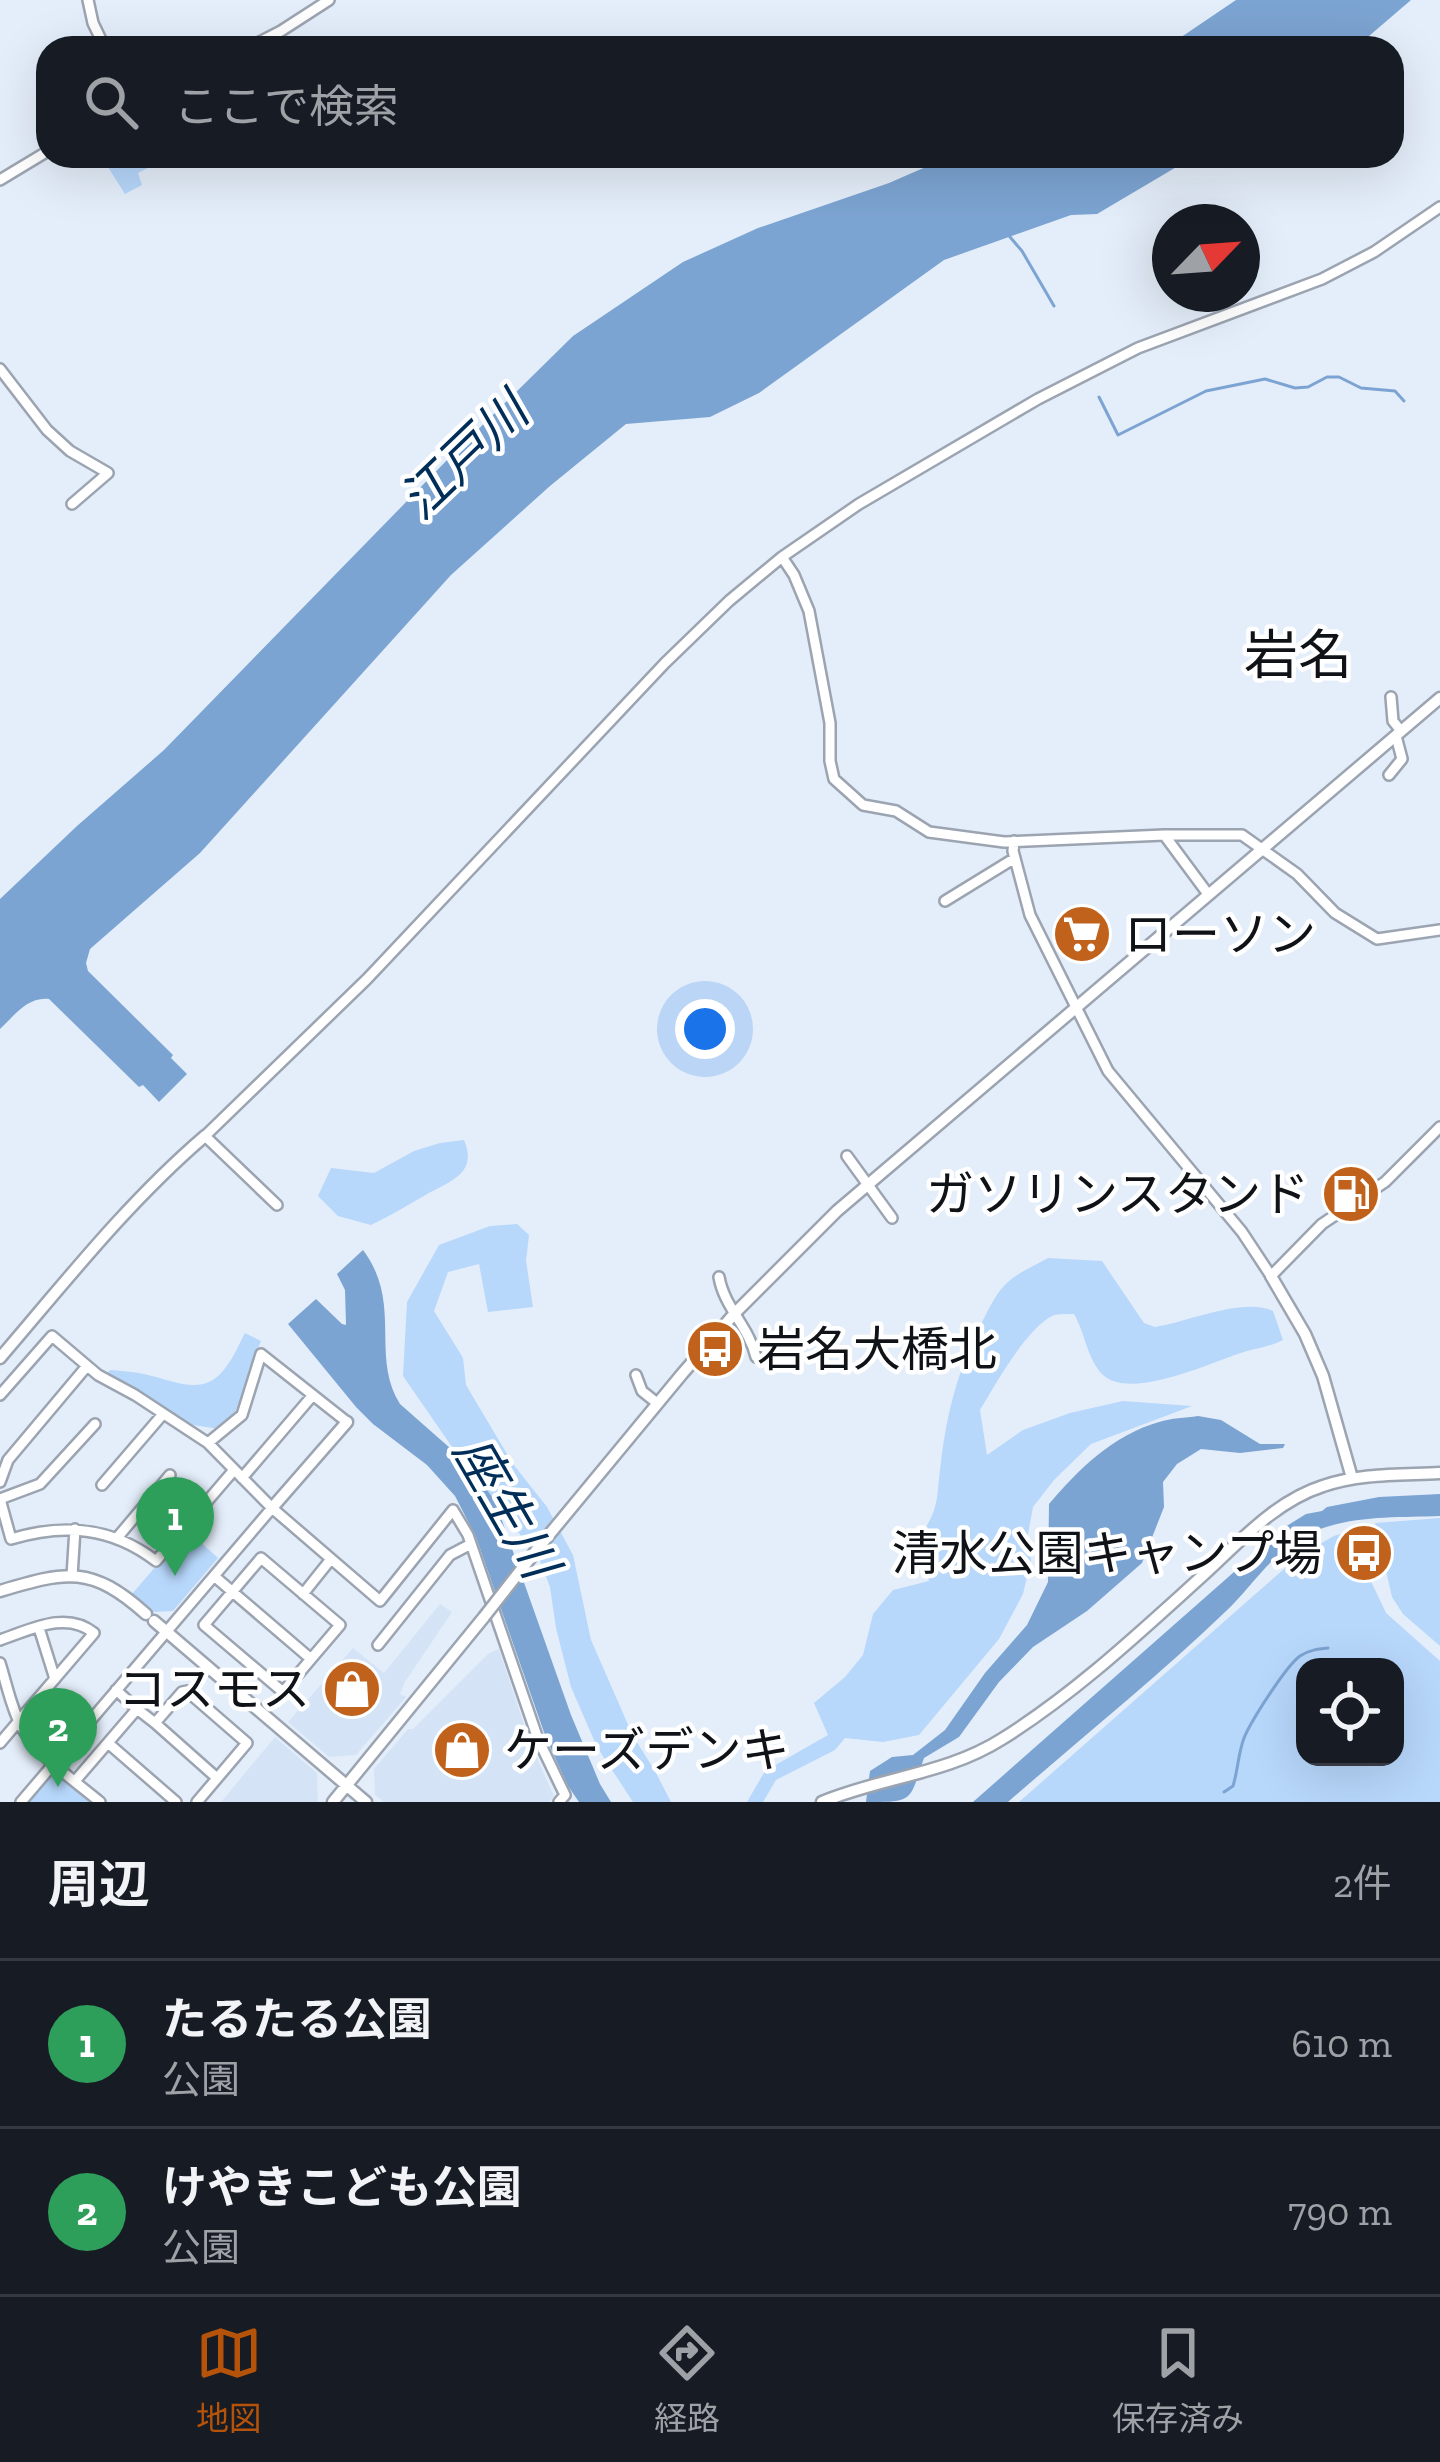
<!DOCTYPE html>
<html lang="ja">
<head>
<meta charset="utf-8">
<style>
  :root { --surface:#171b24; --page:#20242c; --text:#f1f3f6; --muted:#9ea1a6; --line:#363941; --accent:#b45309 }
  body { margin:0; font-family:"Zilla Slab","Noto Sans JP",serif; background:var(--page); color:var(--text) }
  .controls { position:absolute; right:36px; bottom:36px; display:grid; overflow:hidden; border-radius:24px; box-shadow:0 12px 48px #0002 }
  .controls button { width:108px; height:108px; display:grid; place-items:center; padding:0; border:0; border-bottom:3px solid var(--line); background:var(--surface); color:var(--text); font:60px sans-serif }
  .compass { position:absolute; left:1152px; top:204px; width:108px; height:108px; border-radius:50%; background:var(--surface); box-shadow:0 12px 48px #0002; rotate:65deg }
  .you { position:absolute; left:705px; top:1029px; width:42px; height:42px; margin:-30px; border:9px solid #fff; border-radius:50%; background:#1a73e8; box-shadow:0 0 0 18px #1a73e833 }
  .badge { display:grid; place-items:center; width:78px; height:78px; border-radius:50%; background:var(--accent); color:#fff; font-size:39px; font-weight:700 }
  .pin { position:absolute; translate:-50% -99px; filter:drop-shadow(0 3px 6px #0008) }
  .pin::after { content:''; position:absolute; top:63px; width:42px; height:36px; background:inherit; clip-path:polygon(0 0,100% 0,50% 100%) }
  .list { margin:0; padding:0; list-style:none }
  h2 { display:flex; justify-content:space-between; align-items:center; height:156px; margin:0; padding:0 48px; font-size:51px }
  h2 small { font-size:39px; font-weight:400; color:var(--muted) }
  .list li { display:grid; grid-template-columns:78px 1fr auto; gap:36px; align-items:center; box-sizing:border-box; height:168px; padding:0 48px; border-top:3px solid var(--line) }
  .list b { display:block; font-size:45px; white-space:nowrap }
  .list p { margin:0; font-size:39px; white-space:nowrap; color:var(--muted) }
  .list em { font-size:39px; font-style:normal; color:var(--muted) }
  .icon { flex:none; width:66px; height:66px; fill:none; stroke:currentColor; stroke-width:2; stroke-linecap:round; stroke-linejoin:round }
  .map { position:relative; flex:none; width:1440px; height:1802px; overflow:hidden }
  .search { position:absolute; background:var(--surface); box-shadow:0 12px 48px #0002; left:36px; right:36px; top:36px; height:132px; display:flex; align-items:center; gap:30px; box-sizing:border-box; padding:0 42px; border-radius:36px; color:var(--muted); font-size:45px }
  .sheet { height:492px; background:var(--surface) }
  nav { display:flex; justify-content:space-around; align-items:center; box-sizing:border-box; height:168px; border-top:3px solid var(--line); background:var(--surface); font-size:33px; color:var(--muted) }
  nav a { display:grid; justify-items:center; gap:6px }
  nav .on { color:var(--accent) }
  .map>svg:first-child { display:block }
</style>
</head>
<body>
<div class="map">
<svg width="1440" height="1802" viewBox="0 0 1440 1802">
  <rect width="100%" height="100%" fill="#e4eefa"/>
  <path fill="#d4e4f6" d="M440,1604L452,1612L405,1682L400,1694L406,1697L356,1755L329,1757L288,1722L353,1648L384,1673Z
    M499,1649L530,1743L554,1796L549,1802H384L375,1795L374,1769L408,1729H413L488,1654Z
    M275,1737L317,1773L318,1802H221Z"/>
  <path fill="#b7d7fb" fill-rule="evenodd" d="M101,156H171L138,173L142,185L125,194Z
    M464,1140C479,1175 447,1182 424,1196C406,1206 390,1216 371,1225L338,1216L318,1196L331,1168L374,1173L414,1151L440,1143Z
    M517,1224L529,1235L526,1261L533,1307L488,1312L479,1264L448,1272L434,1311L463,1358L466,1385L513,1464L547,1507L573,1555L591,1640L633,1736L655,1771L671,1802H633L597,1747L571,1687L556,1628L550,1587L539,1558L468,1470L403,1376L407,1302L439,1245L490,1226Z
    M1048,1258L1102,1261L1144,1323L1155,1327C1188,1322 1243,1297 1273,1311L1283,1340C1267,1348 1254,1348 1238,1354C1207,1364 1129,1401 1102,1374C1087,1358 1085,1333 1074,1314C1070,1314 1058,1314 1054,1315C1027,1327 995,1385 980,1410L987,1455L1023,1430L1070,1413L1123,1401L1192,1406L1091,1444L1054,1480L1033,1507L1028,1534L1031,1560L1023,1594L999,1639L919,1735L883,1742L845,1738L835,1750L776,1780L763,1802H747L765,1771L828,1735L814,1703L845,1677L863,1655L873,1614L893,1590L929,1581L917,1539C941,1510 936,1496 941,1462C947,1411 959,1366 983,1320C990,1307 997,1291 1008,1282C1019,1272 1036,1265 1048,1258Z
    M245,1333L261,1341L249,1369L242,1403L220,1429L193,1425L106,1375L110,1370C123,1371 136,1372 148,1375C176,1381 204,1398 226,1367C234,1357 239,1344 245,1333Z
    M1440,1518V1646L1403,1614L1392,1597L1375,1523Z
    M1356,1529L1368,1575L1386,1613L1440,1661V1802H1019L1300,1555L1334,1536ZM1305,1667H1395V1757H1305Z
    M187,1530L218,1558L173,1611L153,1612L132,1594Z
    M55,1770L95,1802H26Z"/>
  <path fill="#7ca4d2" d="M1236,0H1411L1355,48H1165Z
    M951,156H1195L1097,214L1071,215L944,260L759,393L710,417L626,424L550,486L451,575L200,853L90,949L86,963L88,971L173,1055L171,1058L187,1074L159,1102L143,1085L139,1087L49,999C27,997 15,1015 0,1029V899L77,826L164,750L450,457L573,336L683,262L758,228L889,183Z
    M363,1250C403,1303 370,1356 400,1404L467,1463L495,1501L571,1715L600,1784L611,1802H579L568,1786L546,1738L476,1537L455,1496L427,1465L373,1424L356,1407L288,1324L316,1299L342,1324L346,1325L345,1290L337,1274Z
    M1198,1416L1221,1420L1260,1444H1285L1283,1448L1240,1453L1201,1449L1177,1464L1163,1482L1164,1507L1142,1563L1087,1611L1033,1647L999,1682L959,1737L924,1758C909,1802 914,1802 866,1802L870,1771L892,1757L913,1755L945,1730L985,1673L1027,1625L1048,1582L1049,1504C1079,1469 1113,1435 1159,1422C1171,1418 1185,1418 1198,1416Z
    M1440,1494V1516C1392,1518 1338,1514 1296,1541C1267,1560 1249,1590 1224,1613C1155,1679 1080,1739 1008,1802H973L1285,1527L1306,1514L1322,1511L1327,1507L1379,1497Z"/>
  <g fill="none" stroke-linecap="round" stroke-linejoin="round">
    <path stroke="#7ca4d2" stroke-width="3" d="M1010,237L1022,251L1054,306
      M1099,397L1118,435L1206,391L1265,379L1295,388L1308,387L1327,377H1339L1361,388L1395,391L1404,401
      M1224,1792L1233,1786C1238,1770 1238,1754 1244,1738C1251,1721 1286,1666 1300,1656C1309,1650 1318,1649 1328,1648"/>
    <g stroke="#9ba4b0" stroke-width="14">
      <path id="minor" d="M88,0L93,23L105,48
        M248,48L281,31L329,0
        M0,180L48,151
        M0,369L47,430L70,451L108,473L72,504
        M782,557L794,575L809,611L830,723V761L834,779L863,805L896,811L929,832L1004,842L1164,835H1242L1297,874L1335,913L1377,939L1440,930
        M1391,697L1393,721L1401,731
        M1389,775L1402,759L1396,736
        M1165,836L1208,894
        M1014,841L1013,851L1030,915L1108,1071L1242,1232L1271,1276L1322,1224L1385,1182L1440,1127
        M945,901L1015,858
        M847,1156L892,1218
        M277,1205L205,1136L367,979L665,663L729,601L782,557L859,504L1038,399L1138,348L1322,279L1374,252L1440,207
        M719,1277C724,1307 749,1327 756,1357
        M636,1375L642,1391L657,1403
        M0,1395L52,1336L98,1375L135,1395L208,1443L272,1508L380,1601L453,1510L468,1535L538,1739L565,1795L559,1802
        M95,1424L40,1484L0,1499L11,1539C64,1523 112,1527 156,1561L234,1470
        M208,1443L242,1415L261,1354L347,1422
        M242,1478L313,1395
        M0,1482L8,1460L87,1366
        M102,1485L163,1414
        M117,1538L170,1475
        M72,1576L75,1529
        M214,1576L311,1659L283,1692L204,1625L261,1558L340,1625L311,1659
        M303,1594L331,1559
        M39,1628L55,1679
        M0,1640C30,1630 66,1610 94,1633L0,1743
        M378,1645L450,1555L471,1544
        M0,1663C7,1685 11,1708 22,1728C40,1758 74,1780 100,1802
        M137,1709L155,1723L182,1692L187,1691L247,1743L197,1802
        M155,1723L217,1778
        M108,1743L176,1802
        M75,1781L137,1709L116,1690
        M21,1802L272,1508"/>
    </g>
    <g stroke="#9ba4b0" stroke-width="15">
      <path id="tertiary" d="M1271,1276L1305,1334L1323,1376L1352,1478
        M0,1358C66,1281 128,1202 205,1136
        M272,1508L347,1422
        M539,1547L682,1374L735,1313L837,1211L1440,698
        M0,1591C67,1571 91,1565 146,1614
        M154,1621L366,1802
        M333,1802L484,1617
        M822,1802C882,1777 947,1774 1002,1739C1074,1694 1137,1635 1200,1578C1237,1545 1273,1502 1323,1486C1360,1473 1401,1475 1440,1473"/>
    </g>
    <use href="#minor" stroke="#fff" stroke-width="9"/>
    <use href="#tertiary" stroke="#fff" stroke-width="10"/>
    <g stroke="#9ba4b0" stroke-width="15" stroke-linecap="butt">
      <path id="tertiary-bridge" d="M484,1617L539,1547"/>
    </g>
    <use href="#tertiary-bridge" stroke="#fff" stroke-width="10"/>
  </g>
  <defs>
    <g id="supermarket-disc" transform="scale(3)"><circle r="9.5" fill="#c1621c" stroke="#fff"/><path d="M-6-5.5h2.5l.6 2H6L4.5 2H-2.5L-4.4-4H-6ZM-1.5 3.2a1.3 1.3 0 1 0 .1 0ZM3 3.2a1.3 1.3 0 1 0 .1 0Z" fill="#fff"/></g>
    <g id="fuel-disc" transform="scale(3)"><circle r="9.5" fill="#c1621c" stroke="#fff"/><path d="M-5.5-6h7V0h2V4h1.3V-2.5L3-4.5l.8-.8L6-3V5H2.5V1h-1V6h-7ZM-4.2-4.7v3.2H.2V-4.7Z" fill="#fff"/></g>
    <g id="bus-disc" transform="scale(3)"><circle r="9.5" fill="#c1621c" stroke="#fff"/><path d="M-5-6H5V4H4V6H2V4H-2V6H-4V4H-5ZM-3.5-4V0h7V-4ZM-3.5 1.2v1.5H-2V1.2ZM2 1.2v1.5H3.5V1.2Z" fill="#fff"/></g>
    <g id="shop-disc" transform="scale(3)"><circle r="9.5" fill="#c1621c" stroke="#fff"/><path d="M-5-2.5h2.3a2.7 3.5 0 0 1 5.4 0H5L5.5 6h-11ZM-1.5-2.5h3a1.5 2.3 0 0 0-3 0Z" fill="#fff"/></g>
  </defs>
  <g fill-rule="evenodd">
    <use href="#supermarket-disc" x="1082" y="934"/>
    <use href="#fuel-disc" x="1351" y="1194"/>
    <use href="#bus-disc" x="715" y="1349"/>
    <use href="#bus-disc" x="1364" y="1553"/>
    <use href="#shop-disc" x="352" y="1689"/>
    <use href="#shop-disc" x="462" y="1750"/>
  </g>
  <g text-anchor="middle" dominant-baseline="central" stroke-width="9" stroke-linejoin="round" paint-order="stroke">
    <g font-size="48" fill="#0f1216" stroke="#fff" text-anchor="start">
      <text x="1124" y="934">ローソン</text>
      <text x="1309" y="1194" text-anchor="end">ガソリンスタンド</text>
      <text x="757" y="1349">岩名大橋北</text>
      <text x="1322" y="1553" text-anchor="end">清水公園キャンプ場</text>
      <text x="310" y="1689" text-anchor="end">コスモス</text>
      <text x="504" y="1750">ケーズデンキ</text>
    </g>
    <g font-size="51" font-style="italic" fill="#012e58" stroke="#fff">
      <text transform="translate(464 456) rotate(-44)">江戸川</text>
      <text transform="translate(506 1507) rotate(60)">座生川</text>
    </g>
    <g font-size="54" fill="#0f1216" stroke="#fff">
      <text x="1298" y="655">岩名</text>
    </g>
  </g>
</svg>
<div class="controls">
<button><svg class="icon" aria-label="locate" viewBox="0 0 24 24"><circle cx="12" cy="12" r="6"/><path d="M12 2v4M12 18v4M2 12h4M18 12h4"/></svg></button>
</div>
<svg class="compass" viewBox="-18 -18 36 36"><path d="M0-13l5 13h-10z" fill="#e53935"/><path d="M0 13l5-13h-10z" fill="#9ea1a6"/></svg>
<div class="you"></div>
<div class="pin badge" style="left:175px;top:1576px;background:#2e9e5b">1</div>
<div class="pin badge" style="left:58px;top:1787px;background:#2e9e5b">2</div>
<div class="search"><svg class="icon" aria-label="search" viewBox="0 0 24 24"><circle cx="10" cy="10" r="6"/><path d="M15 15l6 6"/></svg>ここで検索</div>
</div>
<section class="sheet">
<h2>周辺<small>2件</small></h2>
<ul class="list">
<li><span class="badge" style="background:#2e9e5b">1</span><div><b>たるたる公園</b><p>公園</p></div><em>610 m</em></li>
<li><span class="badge" style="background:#2e9e5b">2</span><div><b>けやきこども公園</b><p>公園</p></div><em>790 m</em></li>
</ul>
</section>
<nav>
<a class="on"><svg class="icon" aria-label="map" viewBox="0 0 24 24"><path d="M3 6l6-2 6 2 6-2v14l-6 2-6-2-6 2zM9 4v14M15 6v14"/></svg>地図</a>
<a><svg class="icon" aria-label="directions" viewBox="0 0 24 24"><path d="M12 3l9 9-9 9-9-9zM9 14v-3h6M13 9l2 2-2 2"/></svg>経路</a>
<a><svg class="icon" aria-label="saved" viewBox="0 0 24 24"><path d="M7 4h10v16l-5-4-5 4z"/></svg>保存済み</a>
</nav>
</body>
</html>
